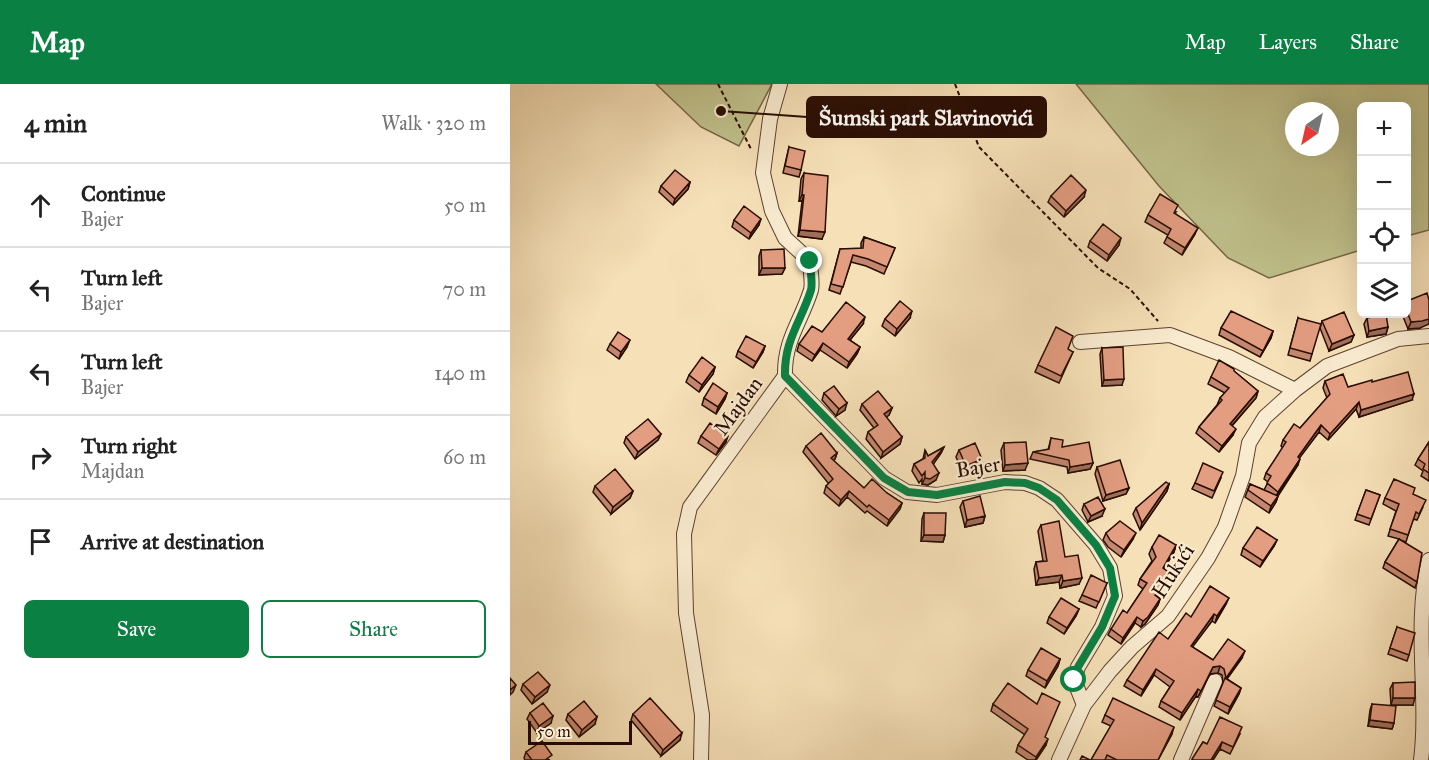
<!DOCTYPE html>
<html lang="en">
<head>
<meta charset="utf-8">
<style>
  :root { --surface:#fff; --page:#f2f2f2; --text:#222; --muted:#767676; --line:#e0e0e0; --accent:#0b8043 }
  body { margin:0; font-family:"IM FELL Great Primer",serif; background:var(--page); color:var(--text) }
  .controls { position:absolute; right:18px; top:18px; display:grid; overflow:hidden; border-radius:9px; box-shadow:0 6px 24px #0002 }
  .controls button { width:54px; height:54px; display:grid; place-items:center; padding:0; border:0; border-bottom:2px solid var(--line); background:var(--surface); color:var(--text); font:30px sans-serif }
  .compass { position:absolute; left:775px; top:18px; width:54px; height:54px; border-radius:50%; background:var(--surface); box-shadow:0 6px 24px #0002; rotate:214deg }
  .scale { position:absolute; left:18px; bottom:15px; width:104px; box-sizing:border-box; padding-left:6px; border:3px solid #290d03; border-top:0; font-size:16px; line-height:21px; white-space:nowrap; color:#290d03; -webkit-text-stroke:4px #f9ebd0; paint-order:stroke }
  .stop { position:absolute; width:18px; height:18px; margin:-14px; border:4px solid #0b8043; border-radius:50%; background:#fff }
  .stop.end { background:#0b8043; border-color:#fff; box-shadow:0 2px 6px #0008 }
  .list { margin:0; padding:0; list-style:none }
  h2 { display:flex; justify-content:space-between; align-items:center; height:78px; margin:0; padding:0 24px; font-size:26px }
  h2 small { font-size:20px; font-weight:400; color:var(--muted) }
  .list li { display:grid; grid-template-columns:39px 1fr auto; gap:18px; align-items:center; box-sizing:border-box; height:84px; padding:0 24px; border-top:2px solid var(--line) }
  .list b { display:block; font-size:22px; white-space:nowrap }
  .list p { margin:0; font-size:20px; white-space:nowrap; color:var(--muted) }
  .list em { font-size:20px; font-style:normal; color:var(--muted) }
  .actions { display:flex; gap:12px; padding:18px 24px }
  .actions a { flex:1; padding:14px 0; border:2px solid var(--accent); border-radius:9px; text-align:center; font-size:21px; color:var(--accent) }
  .actions .main { background:var(--accent); color:#fff }
  .icon { flex:none; width:33px; height:33px; fill:none; stroke:currentColor; stroke-width:2; stroke-linecap:round; stroke-linejoin:round }
  .map { position:relative; flex:none; width:919px; height:676px; overflow:hidden }
  header { display:flex; align-items:center; gap:36px; box-sizing:border-box; height:84px; padding:0 30px; background:var(--accent); color:#fff }
  header strong { font-size:28px }
  nav { display:flex; gap:33px; margin-inline-start:auto; font-size:21px }
  main { display:flex }
  aside { flex:1; background:var(--surface) }
  .map>svg:first-child { display:block }
</style>
</head>
<body>
<header>
<strong>Map</strong>
<nav><a>Map</a><a>Layers</a><a>Share</a></nav>
</header>
<main>
<aside>
<h2>4 min<small>Walk · 320 m</small></h2>
<ul class="list">
<li><svg class="icon" aria-label="ahead" viewBox="0 0 24 24"><path d="M12 20V5M6 11l6-6 6 6"/></svg><div><b>Continue</b><p>Bajer</p></div><em>50 m</em></li>
<li><svg class="icon" aria-label="left" viewBox="0 0 24 24"><path d="M17 20v-9H6M10 6l-5 5 5 5"/></svg><div><b>Turn left</b><p>Bajer</p></div><em>70 m</em></li>
<li><svg class="icon" aria-label="left" viewBox="0 0 24 24"><path d="M17 20v-9H6M10 6l-5 5 5 5"/></svg><div><b>Turn left</b><p>Bajer</p></div><em>140 m</em></li>
<li><svg class="icon" aria-label="right" viewBox="0 0 24 24"><path d="M7 20v-9h11M14 6l5 5-5 5"/></svg><div><b>Turn right</b><p>Majdan</p></div><em>60 m</em></li>
<li><svg class="icon" aria-label="arrive" viewBox="0 0 24 24"><path d="M6 21V4h12l-3 4 3 4H6"/></svg><div><b>Arrive at destination</b></div></li>
</ul>
<div class="actions"><a class="main">Save</a><a>Share</a></div>
</aside>
<div class="map">
<svg width="919" height="676" viewBox="0 0 919 676">
  <rect width="100%" height="100%" fill="#f6e0b7"/>
  <filter id="stains"><feTurbulence type="fractalNoise" baseFrequency=".00333" numOctaves="4"/><feColorMatrix values="0 0 0 0 .2 0 0 0 0 .09 0 0 0 0 .02 0 0 0 .5 -.17"/></filter>
  <radialGradient id="worn" r=".72"><stop offset=".6" stop-color="#630" stop-opacity="0"/><stop offset="1" stop-color="#630" stop-opacity=".3"/></radialGradient>
  <path fill="#c0c18c" stroke="#746748" stroke-width="1.5" fill-rule="evenodd" d="M146,0H262L229,62L191,43Z
    M566,0H919V146L897,152L896,22H852L851,166L759,194L718,174L649,102ZM784,27H820V63H784Z"/>
  <g fill="none" stroke-linecap="round" stroke-linejoin="round">
    <g stroke="#5c4230" stroke-width="16">
      <path id="minor" d="M570,258L660,251L719,273L785,306
        M275,292L374,394L397,408L427,411L495,398L515,399L529,404L547,416L586,461L600,484L605,512L592,543L568,583L564,596L574,621
        M191,676L192,631L176,529L174,450L180,423L275,292C274,256 291,238 301,206C303,198 300,186 300,177L275,154L262,127L253,89L260,35L270,0
        M549,676L574,621L600,587L622,563L658,532L698,474L715,443L733,392L739,359L755,333L785,306L817,282L888,255L919,252
        M671,676L705,597
        M911,676C919,614 903,540 919,476"/>
    </g>
    <path stroke="#290d03" stroke-width="2" stroke-dasharray="4.5 3" stroke-linecap="butt" d="M208,0L241,65
      M445,0L469,63L588,184L620,205L648,237"/>
    <use href="#minor" stroke="#f9ebd0" stroke-width="14"/>
  </g>
  <path fill="#c3876f" stroke="#290d03" stroke-width="1.5" d="M279,63L291,86L289,93L273,89Z
    M294,89L312,155L288,152L292,117H289L291,95Z
    M180,98L178,105L163,121L149,108L151,102Z
    M541,112L574,113L554,133L538,118Z
    M666,128L665,129L685,150L672,171L654,159L658,151L635,138L638,131Z
    M224,136L249,141L239,155L222,143Z
    M354,153L385,164L374,190L356,182L341,178L330,210L319,206L330,165H351V159Z
    M580,157L609,161L597,177L578,163Z
    M251,166L275,184L272,190L249,191V172Z
    M897,217L910,244L898,245L892,230H897Z
    M400,234L385,252L372,242L375,235Z
    M788,234L802,270L800,277L778,271Z
    M857,234L878,243L876,250L857,253L854,240Z
    M812,237L844,251L841,258L819,267L810,244Z
    M353,240L340,256L350,263L347,270L337,284L310,266L302,277L287,267L289,260L312,248Z
    M711,244L763,247L761,254L750,273L709,251Z
    M100,260L117,263L109,275L97,266Z
    M255,262L253,268L243,284L226,273L228,267Z
    M592,264L612,301L592,302L590,270Z
    M563,268L549,299L525,288L528,281Z
    M205,283L203,290L189,308L176,298L179,291Z
    M724,287L748,307L746,314L722,342L723,351L709,368L686,349L689,343L707,321L710,314L715,309L698,300L701,293Z
    M815,297L838,303L862,298L902,316L849,333L846,325L818,356L809,348L789,374L788,381L768,412L766,418L759,429L735,413L740,400L754,406L758,398L754,395L756,389L773,364L771,362L773,356L790,344L817,314L813,304Z
    M217,309L215,315L206,330L192,321L194,314Z
    M314,309L335,326L326,332L312,316Z
    M352,320L382,324L379,331L376,333L392,353L390,360L371,374L356,355L358,348L364,344L350,326Z
    M151,350L148,356L125,375L114,359L116,353Z
    M191,352L216,358L206,371L188,359Z
    M541,354L552,363L583,379L580,385L558,389L557,383L520,375L523,368L538,366Z
    M919,358V397L911,392L913,387L905,381L908,375Z
    M494,359L515,386L493,387L491,366Z
    M296,362L327,369L325,375L323,377L354,404L377,409L392,419L390,425L377,442L357,427L355,429L337,413L329,422L314,409L316,402L319,400L293,368Z
    M434,363L431,369L423,380L426,396L418,401L412,400V395L409,399L402,387L404,380L413,375L415,366L418,372Z
    M449,366L472,375L470,382L453,389L446,373Z
    M587,383L619,404L616,410L593,417L585,390Z
    M711,394L702,414L682,405L685,399Z
    M659,400L657,407L630,446L623,430L626,424Z
    M85,402L123,407L120,414L101,430L83,408Z
    M856,406L870,411L859,441L845,436Z
    M903,410L913,423L907,436L903,435L896,458L890,456L907,498L905,504L873,484L875,478L889,455L878,452L886,427L873,420L875,414Z
    M453,417L475,432L473,439L455,443L450,423Z
    M574,420L592,432L578,438L572,426Z
    M414,429L435,451L433,458L411,457L412,435Z
    M531,441L555,473L569,500L550,504L549,498L526,501L524,485L526,478L533,477L528,447Z
    M596,449L623,455L611,473L598,463L593,456Z
    M767,456L764,462L750,483L731,471L733,464Z
    M666,461L664,468L654,484L658,495L647,512L650,515L648,521L635,540L631,543L625,539L611,560L598,551L601,545L617,529L633,505L628,501L630,495L642,477L639,470L642,463Z
    M597,499L586,524L569,517L572,511Z
    M716,520L705,539L702,537L682,563L703,576L732,574L717,595L731,604L729,610L718,630L704,622L713,600L712,591L708,589L700,590L688,613L686,612L670,636L649,623L651,617L660,603L644,591L631,612L614,602L617,596L681,533Z
    M569,525L566,532L554,550L537,539L539,533Z
    M887,543L899,571L897,577L878,570Z
    M550,575L548,582L535,604L516,592L518,586Z
    M883,599L903,621H881L880,605Z
    M13,600L37,608L22,620L11,606Z
    M483,620L535,653L536,661L526,676H518L506,668L508,661L515,651L481,627Z
    M862,620L884,639L882,645L858,642L860,626Z
    M20,629L41,639L27,649L17,635Z
    M58,630L85,640L69,653L56,636Z
    M123,630L170,656L151,672L121,636Z
    M595,631L662,650L648,676H581L601,642L592,638Z
    M730,650L720,670L710,665L703,676H682L693,658L697,660Z
    M16,668L40,676H15L14,674Z"/>
  <path fill="#9f6e5a" stroke="#290d03" stroke-width="1.5" d="M180,98L178,105L163,121L165,115Z
    M576,106L574,113L554,133L556,127Z
    M292,111H294L292,117H289Z
    M251,135L249,141L239,155L241,149Z
    M688,144L685,150L672,171L675,164Z
    M290,146L315,148L312,155L288,152Z
    M611,154L609,161L597,177L599,171Z
    M252,184H275L272,190L249,191Z
    M402,227L400,234L385,252L387,245Z
    M355,233L353,240L335,262L338,255Z
    M919,235V240L910,244L898,245L901,238Z
    M878,243L876,250L857,253L859,247Z
    M763,247L761,254L750,273Z
    M844,251L841,258L819,267L822,260Z
    M120,256L117,263L109,275L111,268Z
    M313,259L310,266L302,277L305,271Z
    M255,262L253,268L243,284L246,278Z
    M350,263L347,270L337,284L339,278Z
    M205,283L203,290L189,308L192,301Z
    M614,295L612,301L592,302L594,296Z
    M748,307L746,314L717,347L720,340Z
    M217,309L215,315L206,330L208,323Z
    M904,310L902,316L849,333L851,326Z
    M849,318L846,325L818,356L820,350Z
    M337,319L335,326L326,332L329,325Z
    M382,324L379,331L372,337L374,330Z
    M811,341L809,348L785,380L788,373Z
    M726,345L723,351L709,368L712,362Z
    M151,350L148,356L125,375L128,368Z
    M218,352L216,358L206,371L209,365Z
    M392,353L390,360L371,374L373,368Z
    M434,363L431,369L420,385L422,378Z
    M327,369L325,375L318,381L321,374Z
    M472,375L470,382L453,389L456,382Z
    M790,375L788,381L765,415L768,408Z
    M518,379L515,386L493,387L495,381Z
    M583,379L580,385L558,389L560,383Z
    M429,389L426,396L418,401L412,400L415,394Z
    M659,400L657,407L630,446L632,439Z
    M619,404L616,410L593,417L596,411Z
    M123,407L120,414L101,430L103,423Z
    M339,407L337,413L329,422L331,416Z
    M768,412L766,418L759,429L761,422Z
    M392,419L390,425L377,442L379,436Z
    M595,425L592,432L578,438L581,432Z
    M475,432L473,439L455,443L457,436Z
    M626,449L623,455L611,473L614,466Z
    M414,451H435L433,458L411,457Z
    M767,456L764,462L750,483L753,477Z
    M666,461L664,468L651,490L653,484Z
    M660,489L658,495L643,518L645,511Z
    M552,491L549,498L526,501L529,494Z
    M572,494L569,500L550,504L553,497Z
    M719,514L716,520L705,539L707,532Z
    M650,515L648,521L635,540L631,543L633,537Z
    M569,525L566,532L554,550L557,544Z
    M704,530L702,537L678,569L681,562Z
    M627,533L625,539L611,560L613,554Z
    M735,567L732,574L713,600L716,594Z
    M550,575L548,582L535,604L537,597Z
    M710,582L708,589L700,590L688,613L703,583Z
    M646,585L644,591L631,612L633,606Z
    M6,601L3,608L0,611V606Z
    M40,601L37,608L22,620L25,613Z
    M731,604L729,610L718,630L720,623Z
    M688,605L686,612L670,636L672,629Z
    M883,614H905L903,621H881Z
    M43,632L41,639L27,649L29,642Z
    M87,633L85,640L69,653L72,646Z
    M860,636L884,639L882,645L858,642Z
    M664,643L662,650L648,676H647Z
    M172,649L170,656L151,672L153,666Z
    M538,655L536,661L526,676H525Z
    M712,658L710,665L703,676H701Z"/>
  <path fill="#e39d81" stroke="#290d03" stroke-width="1.5" d="M279,63L295,67L291,86L275,82Z
    M165,86L180,98L165,115L151,102Z
    M294,89L318,92L315,148L290,146L294,111H292Z
    M561,91L576,106L556,127L541,112Z
    M650,110L668,121L664,129L688,144L675,164L657,153L661,145L638,131Z
    M234,122L251,135L241,149L224,136Z
    M593,140L611,154L599,171L580,157Z
    M354,153L385,164L377,183L358,175L343,171L333,203L321,200L330,165L353,164Z
    M274,165L275,184H252L251,166Z
    M917,209L919,216V235L912,237L901,238L897,227V217Z
    M390,217L402,227L387,245L375,235Z
    M336,218L355,233L338,255L350,263L339,278L313,259L305,271L289,260L302,242L312,248Z
    M721,227L763,247L753,267L711,244Z
    M834,228L844,251L822,260L812,237Z
    M876,230L878,243L859,247L857,234Z
    M788,234L811,240L802,270L780,264Z
    M546,243L563,252L558,265L563,268L551,292L528,281Z
    M108,248L120,256L111,268L100,260Z
    M236,252L255,262L246,278L228,267Z
    M613,263L614,295L594,296L592,264Z
    M192,273L205,283L192,301L179,291Z
    M709,276L724,285V287L748,307L720,340L726,345L712,362L689,343L712,316L710,314L719,304L701,293Z
    M898,288L904,310L851,326L849,318L820,350L811,341L788,373L790,375L768,408L757,399L761,392L756,389L776,358L773,356L784,340L790,344L820,310L815,297L833,290L838,303L862,296V298Z
    M203,299L217,309L208,323L194,314Z
    M324,302L337,319L329,325L314,309Z
    M368,307L382,324L374,330L392,353L373,368L358,348L368,341L352,320Z
    M138,335L151,350L128,368L116,353Z
    M200,339L218,352L209,365L191,352Z
    M311,349L327,369L321,374L354,404L362,395L377,409L392,419L379,436L359,421L357,423L339,407L331,416L316,402L323,395L296,362Z
    M541,354L553,356L552,363L579,358L583,379L560,383L559,376L523,368L539,365Z
    M516,358L518,379L495,381L494,359Z
    M919,358V389L913,385L915,380L908,375Z
    M465,359L472,375L456,382L449,366Z
    M434,363L422,378L429,389L420,395L415,394V388L412,392L404,380L415,374V366L418,372Z
    M610,376L619,404L596,411L587,383Z
    M693,379L713,388L704,407L685,399Z
    M105,385L123,407L103,423L85,402Z
    M884,395L905,404L903,410L916,416L909,430L906,428L898,451L880,445L889,420L875,414Z
    M656,398L659,400L632,439L626,424Z
    M740,400L768,412L761,422L738,406Z
    M856,406L870,411L861,435L847,430Z
    M470,412L475,432L457,436L453,417Z
    M588,413L595,425L581,432L574,420Z
    M414,429H436L435,451H414Z
    M549,437L555,473L568,471L572,494L553,497L552,491L529,494L526,478L537,477L531,441Z
    M610,437L626,449L614,466L600,456L596,449Z
    M747,443L767,456L753,477L733,464Z
    M649,451L666,461L653,484L660,489L645,511L650,515L638,533L633,537L627,533L613,554L601,545L613,526L617,529L637,499L630,495L646,473L642,463Z
    M889,455L912,469L907,498L875,478Z
    M581,491L597,499L589,518L572,511Z
    M700,502L719,514L707,532L704,530L681,562L703,576L718,555L735,567L716,594L714,585L710,582L703,583L691,607L688,605L672,629L651,617L664,597L646,585L633,606L617,596L649,548L658,555L676,529L681,533Z
    M551,514L569,525L557,544L539,533Z
    M887,543L905,549L899,571L880,564Z
    M531,564L550,575L537,597L518,586Z
    M28,588L40,601L25,613L13,600Z
    M0,594L6,601L0,606Z
    M715,594L731,604L720,623L706,616Z
    M905,598V614H883V599Z
    M498,599L527,620L532,609L550,618L535,653L538,655L526,673L508,661L518,645L483,620Z
    M140,614L172,649L153,666L123,630Z
    M603,614L664,643L648,676H607L597,671L595,676H581L604,636L595,631Z
    M74,617L87,633L72,646L58,630Z
    M33,619L43,632L29,642L20,629Z
    M862,620L886,622L884,639L860,636Z
    M710,633L732,643L723,663L712,658L701,676H684L682,675L693,658L697,660Z
    M32,657L42,671L35,676H22L16,668Z
    M572,672L580,676H570Z"/>
  <g fill="none" stroke-linecap="round" stroke-linejoin="round">
    <path stroke="#0b8043" stroke-width="8" d="M300,177C300,186 303,198 301,206C291,238 274,256 275,292L374,394L398,408L427,411L495,398L515,399L529,404L547,416L586,461L600,484L605,512L592,543L568,583L564,596"/>
  </g>
  <g text-anchor="middle" dominant-baseline="central" stroke-width="4.5" stroke-linejoin="round" paint-order="stroke">
    <g font-size="21" fill="#290d03" stroke="#f9ebd0">
      <text transform="translate(228 322) rotate(-54)">Majdan</text>
      <text transform="translate(468 383) rotate(-9)">Bajer</text>
      <text transform="translate(663 487) rotate(-57)">Hukići</text>
    </g>
  </g>
  <path fill="none" stroke="#290d03" stroke-width="2" d="M211 27L297 33"/>
  <circle fill="#290d03" stroke="#f9ebd0" stroke-width="2" cx="211" cy="27" r="6"/>
  <rect fill="#290d03" stroke="#290d03" stroke-width="2" x="297" y="13" width="239" height="40" rx="6"/>
  <g font-size="22" text-anchor="middle" font-weight="bold" fill="#fff">
    <text x="416" y="41">Šumski park Slavinovići</text>
  </g>
  <rect width="100%" height="100%" filter="url(#stains)"/>
  <rect width="100%" height="100%" fill="url(#worn)"/>
</svg>
<div class="controls">
<button>+</button>
<button>−</button>
<button><svg class="icon" aria-label="locate" viewBox="0 0 24 24"><circle cx="12" cy="12" r="6"/><path d="M12 2v4M12 18v4M2 12h4M18 12h4"/></svg></button>
<button><svg class="icon" aria-label="layers" viewBox="0 0 24 24"><path d="M12 4l9 5-9 5-9-5zM3 14l9 5 9-5"/></svg></button>
</div>
<svg class="compass" viewBox="-18 -18 36 36"><path d="M0-13l5 13h-10z" fill="#e53935"/><path d="M0 13l5-13h-10z" fill="#767676"/></svg>
<div class="scale">50 m</div>
<div class="stop" style="left:564px;top:596px"></div>
<div class="stop end" style="left:300px;top:177px"></div>
</div>
</main>
</body>
</html>
